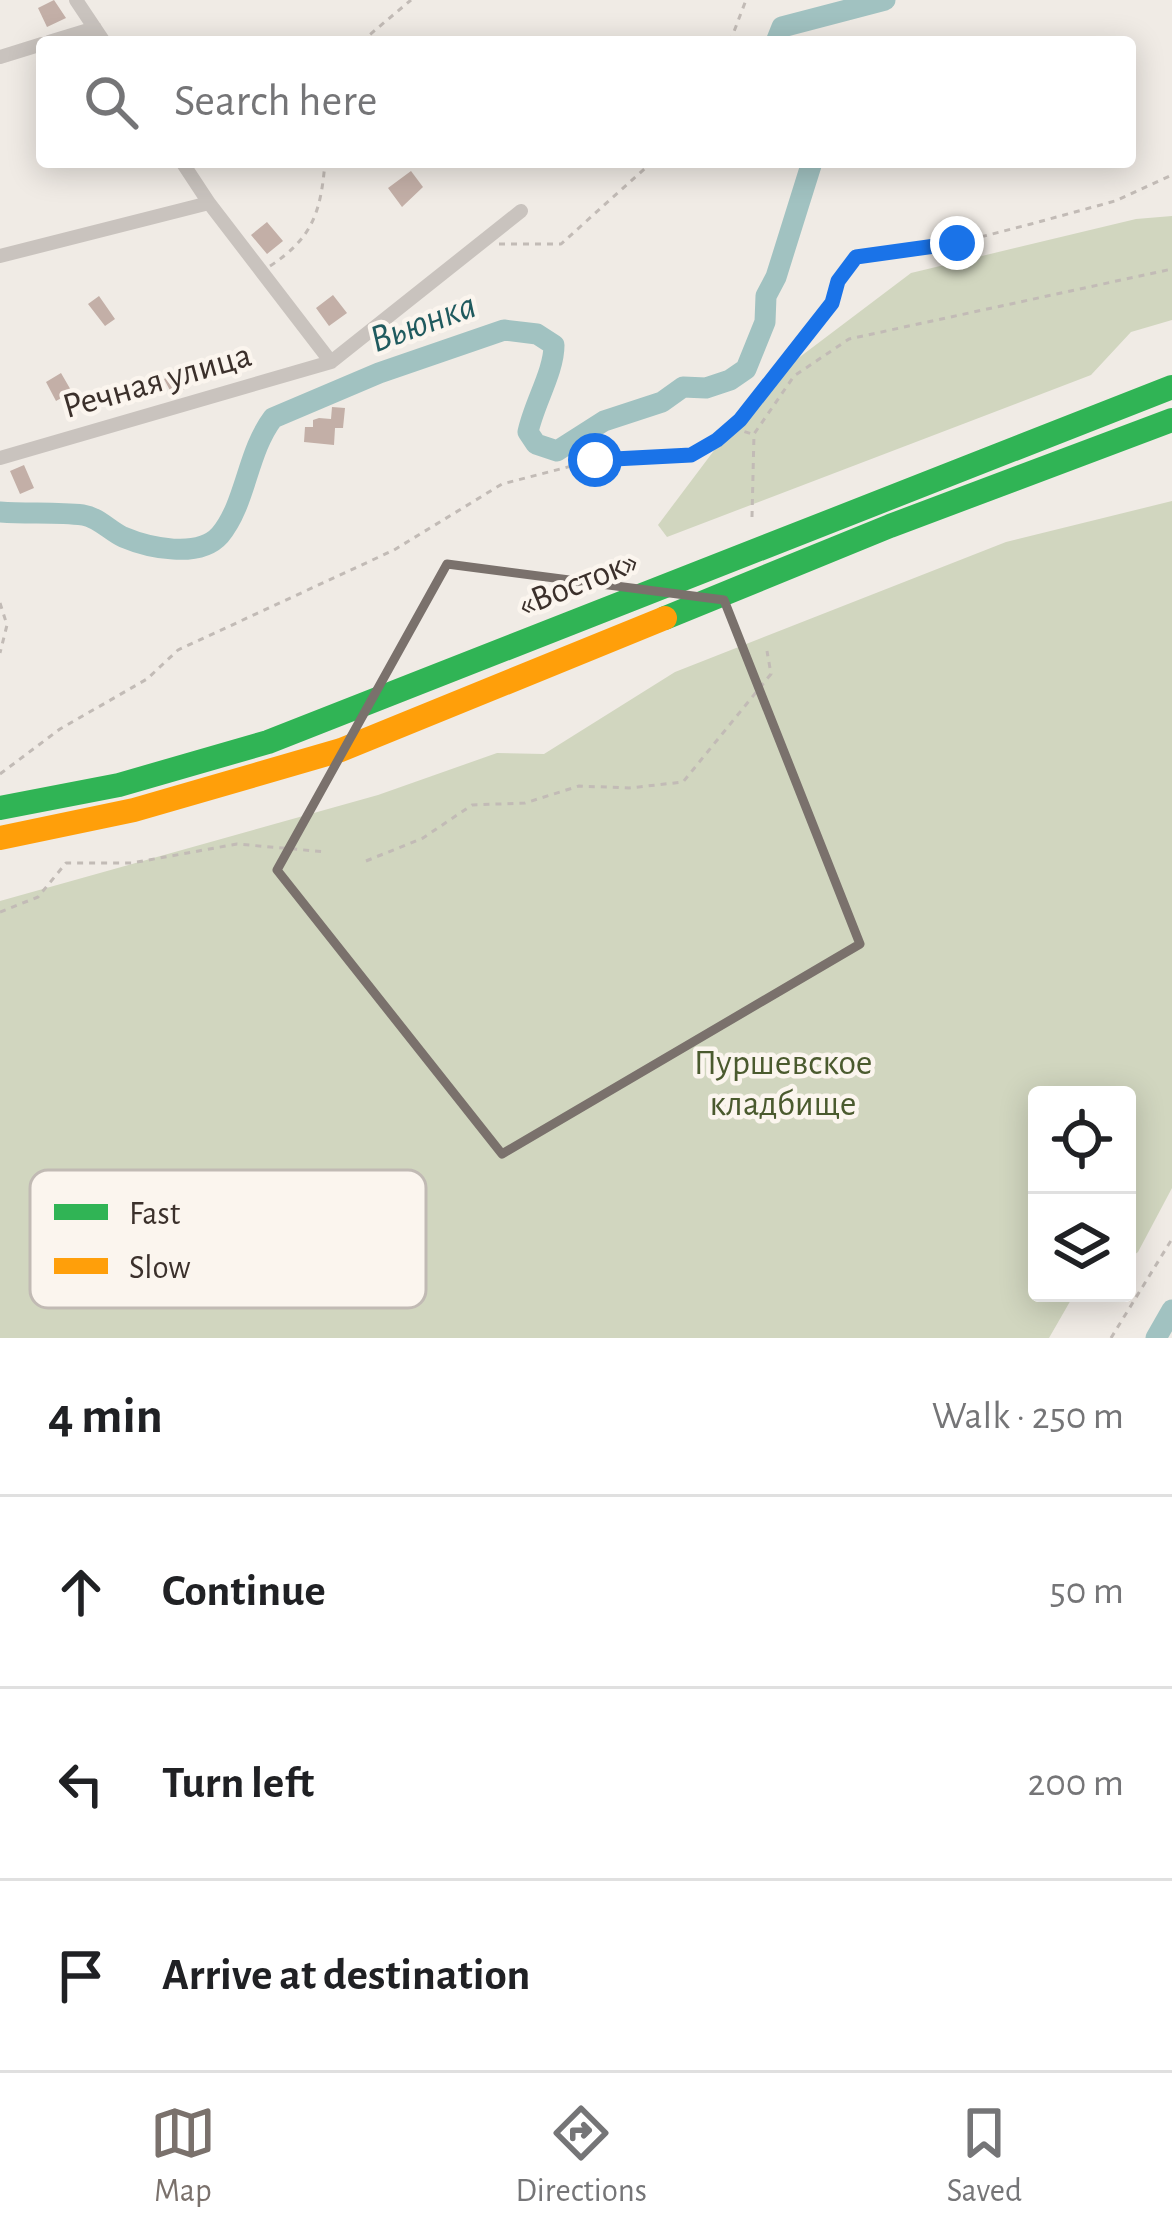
<!DOCTYPE html>
<html lang="en">
<head>
<meta charset="utf-8">
<style>
  :root { --surface:#fff; --page:#f2f2f2; --text:#202124; --muted:#757577; --line:#e0e0e0; --accent:#7a716c }
  body { margin:0; font-family:"Alegreya Sans",sans-serif; background:var(--page); color:var(--text) }
  .controls { position:absolute; right:36px; bottom:36px; display:grid; overflow:hidden; border-radius:12px; box-shadow:0 6px 30px #0003 }
  .controls button { width:108px; height:108px; display:grid; place-items:center; padding:0; border:0; border-bottom:3px solid var(--line); background:var(--surface); color:var(--text); font:60px sans-serif }
  .stop { position:absolute; width:36px; height:36px; margin:-27px; border:9px solid #1a73e8; border-radius:50%; background:#fff }
  .stop.end { background:#1a73e8; border-color:#fff; box-shadow:0 3px 12px #0008 }
  .list { margin:0; padding:0; list-style:none }
  h2 { display:flex; justify-content:space-between; align-items:center; height:156px; margin:0; padding:0 48px; font-size:51px }
  h2 small { font-size:39px; font-weight:400; color:var(--muted) }
  .list li { display:grid; grid-template-columns:78px 1fr auto; gap:36px; align-items:center; box-sizing:border-box; height:192px; padding:0 48px; border-top:3px solid var(--line) }
  .list b { display:block; font-size:45px; white-space:nowrap }
  .list em { font-size:39px; font-style:normal; color:var(--muted) }
  .icon { flex:none; width:66px; height:66px; fill:none; stroke:currentColor; stroke-width:2; stroke-linecap:round; stroke-linejoin:round }
  .map { position:relative; flex:none; width:1172px; height:1338px; overflow:hidden }
  .search { position:absolute; background:var(--surface); box-shadow:0 6px 30px #0003; left:36px; right:36px; top:36px; height:132px; display:flex; align-items:center; gap:30px; box-sizing:border-box; padding:0 42px; border-radius:12px; color:var(--muted); font-size:45px }
  .sheet { height:732px; background:var(--surface) }
  nav { display:flex; justify-content:space-around; align-items:center; box-sizing:border-box; height:168px; border-top:3px solid var(--line); background:var(--surface); font-size:33px; color:var(--muted) }
  nav a { display:grid; justify-items:center; gap:6px }
  nav .on { color:var(--accent) }
  .map>svg:first-child { display:block }
</style>
</head>
<body>
<div class="map">
<svg width="1172" height="1338" viewBox="0 0 1172 1338">
  <rect width="100%" height="100%" fill="#f0ebe5"/>
  <path fill="#d1d6bf" d="M1172,216V320L1131,332L1091,375L667,537L658,525L764,384L911,273L1136,219Z
    M1172,501V1188L1138,1252L1127,1260V1095H1037V1293H1079L1072,1298L1049,1338H0V901L378,795L497,753L544,754L675,672L1006,542Z"/>
  <g fill="none" stroke-linecap="round" stroke-linejoin="round">
    <path stroke="#a1c2c1" stroke-width="21" d="M776,42L782,27L885,0
      M0,512C27,514 56,512 83,515C98,517 110,531 123,537C149,548 199,559 220,535C246,504 247,452 273,418L379,373L504,330L537,334L554,345C554,372 534,403 528,432L536,444L557,451L604,421L662,402L683,387L706,388L730,380L746,369L765,322L766,296L776,277L812,162
      M1156,1338L1172,1310"/>
  </g>
  <path fill="#c3afa7" d="M54,0L66,18L47,27L38,8Z
    M411,171L423,187L402,207L388,188Z
    M267,222L283,241L267,254L251,235Z
    M333,295L347,313L329,326L316,308Z
    M99,296L115,319L105,326L88,304Z
    M181,369L191,385L173,396L164,379Z
    M61,373L72,392L56,401L46,382Z
    M332,407L345,408L343,428H335L334,445L304,442L305,427H313V420L319,418L331,419Z
    M24,465L34,488L20,494L10,471Z"/>
  <g fill="none" stroke-linecap="round" stroke-linejoin="round">
    <path stroke="#c2bbb6" stroke-width="3" stroke-dasharray="6 6" stroke-linecap="butt" d="M361,42L411,0
      M730,42L746,0
      M499,244H561L652,162
      M270,266C313,238 321,211 325,162
      M733,428L752,434
      M752,517L754,434L794,376L849,339L1172,269
      M0,603L7,625L0,653
      M0,774L60,729L147,679L178,650L394,550L502,484L595,460L691,455L740,420L833,303L838,281L855,257L957,243L1031,224L1115,201L1172,175
      M366,861L423,838L472,805L525,803L579,786L629,788L683,782L771,674L767,651
      M0,912L38,897L66,863H132L237,844L327,852
      M1111,1338L1172,1239"/>
    <path stroke="#c9c3be" stroke-width="14" d="M76,0L104,42
      M49,42L95,28
      M0,57L42,44
      M182,162L209,203L331,362L521,211
      M0,256L209,203
      M0,458L331,362"/>
    <path stroke="#30b455" stroke-width="24" d="M665,618L890,526L1172,420
      M0,808L119,785L268,742L1172,387"/>
    <path stroke="#ff9f0a" stroke-width="24" d="M0,838L134,810L341,750L665,618"/>
  </g>
  <g fill="none" stroke-linecap="round" stroke-linejoin="round">
    <path stroke="#1a73e8" stroke-width="15" d="M595,460L691,455L717,440L740,420L832,303L838,281L856,257L957,243"/>
  </g>
  <path fill="none" stroke="#7a716c" stroke-width="9" stroke-linejoin="round" d="M447,564L724,600L860,944L502,1154L277,870Z"/>
  <g text-anchor="middle" dominant-baseline="central" stroke-width="9" stroke-linejoin="round" paint-order="stroke">
    <g font-size="36" fill="#3b302b" stroke="#fbf5ee">
      <text transform="translate(157 381) rotate(-16)">Речная улица</text>
      <text transform="translate(578 583) rotate(-22)">«Восток»</text>
    </g>
    <g font-size="36" fill="#4a5a2e" stroke="#fbf5ee">
      <text x="783" y="1063">Пуршевское<tspan x="783" dy="41">кладбище</tspan></text>
    </g>
    <g font-size="39" font-style="italic" fill="#1f5a5e" stroke="#fbf5ee">
      <text transform="translate(423 323) rotate(-20)">Вьюнка</text>
    </g>
  </g>
  <rect x="30" y="1170" width="396" height="138" rx="18" fill="#fbf5ee" stroke="#c1bab4" stroke-width="3"/>
  <rect x="54" y="1204" width="54" height="16" fill="#30b455"/>
  <rect x="54" y="1258" width="54" height="16" fill="#ff9f0a"/>
  <g font-size="33" fill="#3b302b">
    <text x="129" y="1224">Fast</text>
    <text x="129" y="1278">Slow</text>
  </g>
</svg>
<div class="controls">
<button><svg class="icon" aria-label="locate" viewBox="0 0 24 24"><circle cx="12" cy="12" r="6"/><path d="M12 2v4M12 18v4M2 12h4M18 12h4"/></svg></button>
<button><svg class="icon" aria-label="layers" viewBox="0 0 24 24"><path d="M12 4l9 5-9 5-9-5zM3 14l9 5 9-5"/></svg></button>
</div>
<div class="stop" style="left:595px;top:460px"></div>
<div class="stop end" style="left:957px;top:243px"></div>
<div class="search"><svg class="icon" aria-label="search" viewBox="0 0 24 24"><circle cx="10" cy="10" r="6"/><path d="M15 15l6 6"/></svg>Search here</div>
</div>
<section class="sheet">
<h2>4 min<small>Walk · 250 m</small></h2>
<ul class="list">
<li><svg class="icon" aria-label="ahead" viewBox="0 0 24 24"><path d="M12 20V5M6 11l6-6 6 6"/></svg><div><b>Continue</b></div><em>50 m</em></li>
<li><svg class="icon" aria-label="left" viewBox="0 0 24 24"><path d="M17 20v-9H6M10 6l-5 5 5 5"/></svg><div><b>Turn left</b></div><em>200 m</em></li>
<li><svg class="icon" aria-label="arrive" viewBox="0 0 24 24"><path d="M6 21V4h12l-3 4 3 4H6"/></svg><div><b>Arrive at destination</b></div></li>
</ul>
</section>
<nav>
<a class="on"><svg class="icon" aria-label="map" viewBox="0 0 24 24"><path d="M3 6l6-2 6 2 6-2v14l-6 2-6-2-6 2zM9 4v14M15 6v14"/></svg>Map</a>
<a><svg class="icon" aria-label="directions" viewBox="0 0 24 24"><path d="M12 3l9 9-9 9-9-9zM9 14v-3h6M13 9l2 2-2 2"/></svg>Directions</a>
<a><svg class="icon" aria-label="saved" viewBox="0 0 24 24"><path d="M7 4h10v16l-5-4-5 4z"/></svg>Saved</a>
</nav>
</body>
</html>
